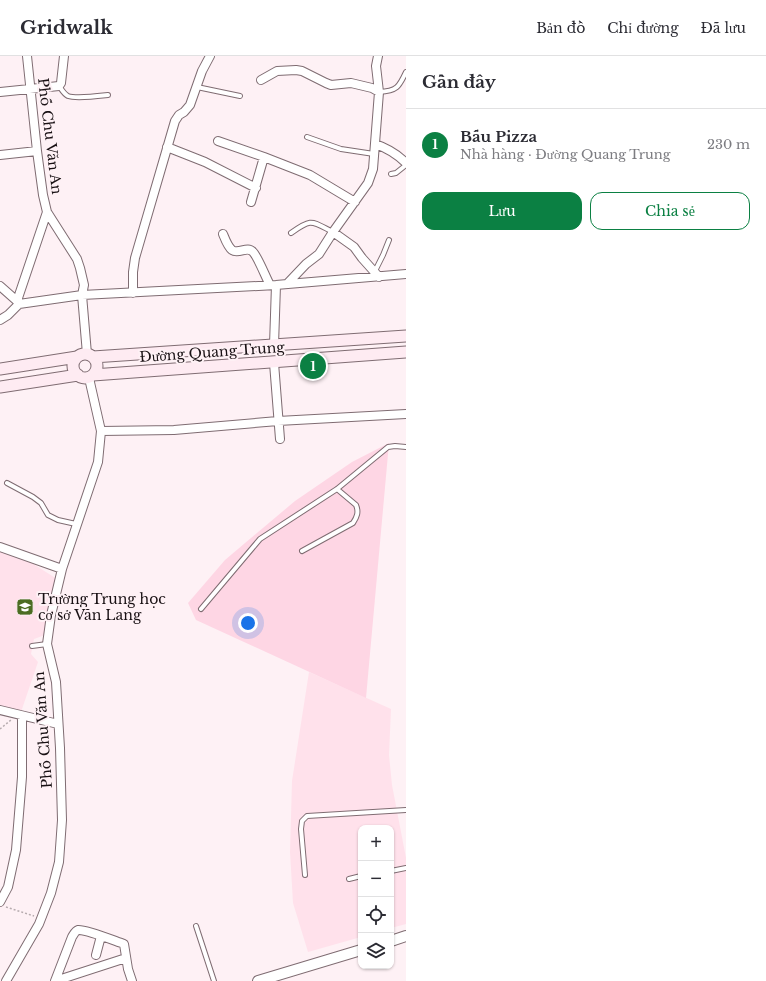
<!DOCTYPE html>
<html lang="vi">
<head>
<meta charset="utf-8">
<style>
  :root { --surface:#fff; --page:#f2f2f3; --text:#2b2b33; --muted:#7c7c81; --line:#e1e1e2; --accent:#0b8043 }
  body { margin:0; font-family:"Libre Baskerville",serif; background:var(--page); color:var(--text) }
  .controls { position:absolute; right:12px; bottom:12px; display:grid; overflow:hidden; border-radius:8px; box-shadow:0 1px 3px #0004 }
  .controls button { width:36px; height:36px; display:grid; place-items:center; padding:0; border:0; border-bottom:1px solid var(--line); background:var(--surface); color:var(--text); font:20px sans-serif }
  .you { position:absolute; left:248px; top:567px; width:14px; height:14px; margin:-10px; border:3px solid #fff; border-radius:50%; background:#1a73e8; box-shadow:0 0 0 6px #1a73e833 }
  .badge { display:grid; place-items:center; width:26px; height:26px; border-radius:50%; background:var(--accent); color:#fff; font-size:13px; font-weight:700 }
  .pin { position:absolute; translate:-50% -50%; border:2px solid #fff; box-shadow:0 1px 4px #0006 }
  .list { margin:0; padding:0; list-style:none }
  h2 { display:flex; justify-content:space-between; align-items:center; height:52px; margin:0; padding:0 16px; font-size:17px }
  h2 small { font-size:13px; font-weight:400; color:var(--muted) }
  .list li { display:grid; grid-template-columns:26px 1fr auto; gap:12px; align-items:center; box-sizing:border-box; height:72px; padding:0 16px; border-top:1px solid var(--line) }
  .list b { display:block; font-size:15px; white-space:nowrap }
  .list p { margin:0; font-size:13px; white-space:nowrap; color:var(--muted) }
  .list em { font-size:13px; font-style:normal; color:var(--muted) }
  .actions { display:flex; gap:8px; padding:12px 16px }
  .actions a { flex:1; padding:9px 0; border:1px solid var(--accent); border-radius:12px; text-align:center; font-size:14px; color:var(--accent) }
  .actions .main { background:var(--accent); color:#fff }
  .icon { flex:none; width:22px; height:22px; fill:none; stroke:currentColor; stroke-width:2; stroke-linecap:round; stroke-linejoin:round }
  .map { position:relative; flex:none; width:406px; height:925px; overflow:hidden }
  header { display:flex; align-items:center; gap:24px; box-sizing:border-box; height:56px; padding:0 20px; background:var(--surface); border-bottom:1px solid var(--line) }
  header strong { font-size:19px }
  nav { display:flex; gap:22px; margin-inline-start:auto; font-size:14px }
  main { display:flex }
  aside { flex:1; background:var(--surface) }
  .map>svg:first-child { display:block }
</style>
</head>
<body>
<header>
<strong>Gridwalk</strong>
<nav><a>Bản đồ</a><a>Chỉ đường</a><a>Đã lưu</a></nav>
</header>
<main>
<div class="map">
<svg width="406" height="925" viewBox="0 0 406 925">
  <rect width="100%" height="100%" fill="#fef1f5"/>
  <path fill="#ffe1eb" d="M0,495L27,504L57,523L45,579L34,583L31,598L38,606L21,656L0,649Z
    M309,616L391,653L389,699L392,729L406,802V868L391,872V772H361V881L308,896L293,847L290,796L292,725Z"/>
  <path fill="#fed6e4" d="M389,387L366,642L196,564L188,547L225,504L295,445L352,406Z"/>
  <g fill="none" stroke-linecap="round" stroke-linejoin="round">
    <g stroke="#7f6c72" stroke-width="6">
      <path id="service" d="M59,30C62,34 64,38 68,40C76,43 99,40 108,39
        M197,31L240,40
        M379,36C397,35 399,31 406,16
        M307,81L341,93L374,98
        M391,118L396,117L406,109
        M291,177C312,162 311,165 333,176
        M375,215L383,199L389,184
        M7,427L33,441L41,447L48,459L58,464L76,468
        M302,495L353,467C357,461 359,456 356,449L337,433
        M201,553L260,483L337,433L388,391L395,390L406,391
        M32,590L47,588
        M391,815L406,812
        M305,819L301,773L302,765L307,760L406,754
        M349,823L361,820
        M196,870L214,925"/>
    </g>
    <g stroke="#7f6c72" stroke-width="10">
      <path id="minor" d="M27,0L37,95L43,139L47,156L77,203L80,212L84,229L82,239L87,298
        M261,24L277,15L296,14L302,15L326,27L331,29L351,27L372,32L379,36
        M0,36L59,30L61,27L64,0
        M218,85L264,101L310,119L355,146
        M375,88C387,92 397,98 406,107
        M167,91L205,106L256,132
        M0,99L37,95
        M251,146L264,101
        M333,176L354,191L362,202L379,221
        M223,178C225,183 228,191 232,194C239,199 247,189 253,196C258,201 266,222 270,229
        M287,228L306,208L319,198L333,176L368,127L373,113L379,36L376,10L378,0
        M0,230L17,245L19,248
        M133,237V216L135,202L175,65L179,59L184,56L190,49L202,15L210,0
        M17,245L47,156
        M0,264L8,259L19,248L82,239L276,229L406,218
        M274,289L276,229
        M274,307L280,383
        M101,375L174,374L278,365L406,358
        M0,491L62,513
        M0,654L58,668
        M0,846L8,831L16,794L22,721V660
        M96,899L101,880
        M6,925L39,868L51,837L59,806L62,764L60,692L56,626L47,588L51,559L62,513L98,406L101,375L89,322
        M55,925L72,881C74,878 75,875 78,874C86,873 115,885 124,888L128,913L132,925
        M55,925L126,902"/>
    </g>
    <g stroke="#7f6c72" stroke-width="12">
      <path id="tertiary" d="M391,885L406,880
        M258,925L361,894"/>
    </g>
    <g stroke="#7f6c72" stroke-width="13">
      <path id="secondary" d="M73 310a12 12 0 1 1 24 0a12 12 0 1 1-24 0Z
        M93,301L406,280
        M0,313L77,301
        M93,319L406,296
        M0,331L78,319"/>
    </g>
    <path stroke="#b7acaf" stroke-width="1.5" stroke-dasharray="2 2" stroke-linecap="butt" d="M0,673L11,664
      M6,851L34,860"/>
    <use href="#service" stroke="#fff" stroke-width="4"/>
    <use href="#minor" stroke="#fff" stroke-width="8"/>
    <use href="#tertiary" stroke="#fff" stroke-width="10"/>
    <use href="#secondary" stroke="#feebf2" stroke-width="11"/>
  </g>
  <defs>
    <g id="school-square" transform="scale(0.9)"><rect x="-9" y="-9" width="18" height="18" rx="4" fill="#4c6c22" stroke="#fef1f5"/><path d="M0-5L7-2L0 1L-7-2ZM-4 1L0 2.5L4 1V4Q0 6-4 4Z" fill="#fff"/></g>
  </defs>
  <g fill-rule="evenodd">
    <use href="#school-square" x="25" y="551"/>
  </g>
  <g text-anchor="middle" dominant-baseline="central" stroke-width="4" stroke-linejoin="round" paint-order="stroke">
    <g font-size="14" fill="#191114" stroke="#fef1f5">
      <text transform="translate(50 80) rotate(83)">Phố Chu Văn An</text>
      <text transform="translate(212 296) rotate(-4)">Đường Quang Trung</text>
      <text transform="translate(43 674) rotate(-94)">Phố Chu Văn An</text>
    </g>
    <g font-size="14" fill="#191114" stroke="#fef1f5" text-anchor="start">
      <text x="38" y="543">Trường Trung học<tspan x="38" dy="16">cơ sở Văn Lang</tspan></text>
    </g>
  </g>
</svg>
<div class="controls">
<button>+</button>
<button>−</button>
<button><svg class="icon" aria-label="locate" viewBox="0 0 24 24"><circle cx="12" cy="12" r="6"/><path d="M12 2v4M12 18v4M2 12h4M18 12h4"/></svg></button>
<button><svg class="icon" aria-label="layers" viewBox="0 0 24 24"><path d="M12 4l9 5-9 5-9-5zM3 14l9 5 9-5"/></svg></button>
</div>
<div class="you"></div>
<div class="pin badge" style="left:313px;top:310px">1</div>
</div>
<aside>
<h2>Gần đây<small></small></h2>
<ul class="list">
<li><span class="badge">1</span><div><b>Bấu Pizza</b><p>Nhà hàng · Đường Quang Trung</p></div><em>230 m</em></li>
</ul>
<div class="actions"><a class="main">Lưu</a><a>Chia sẻ</a></div>
</aside>
</main>
</body>
</html>
